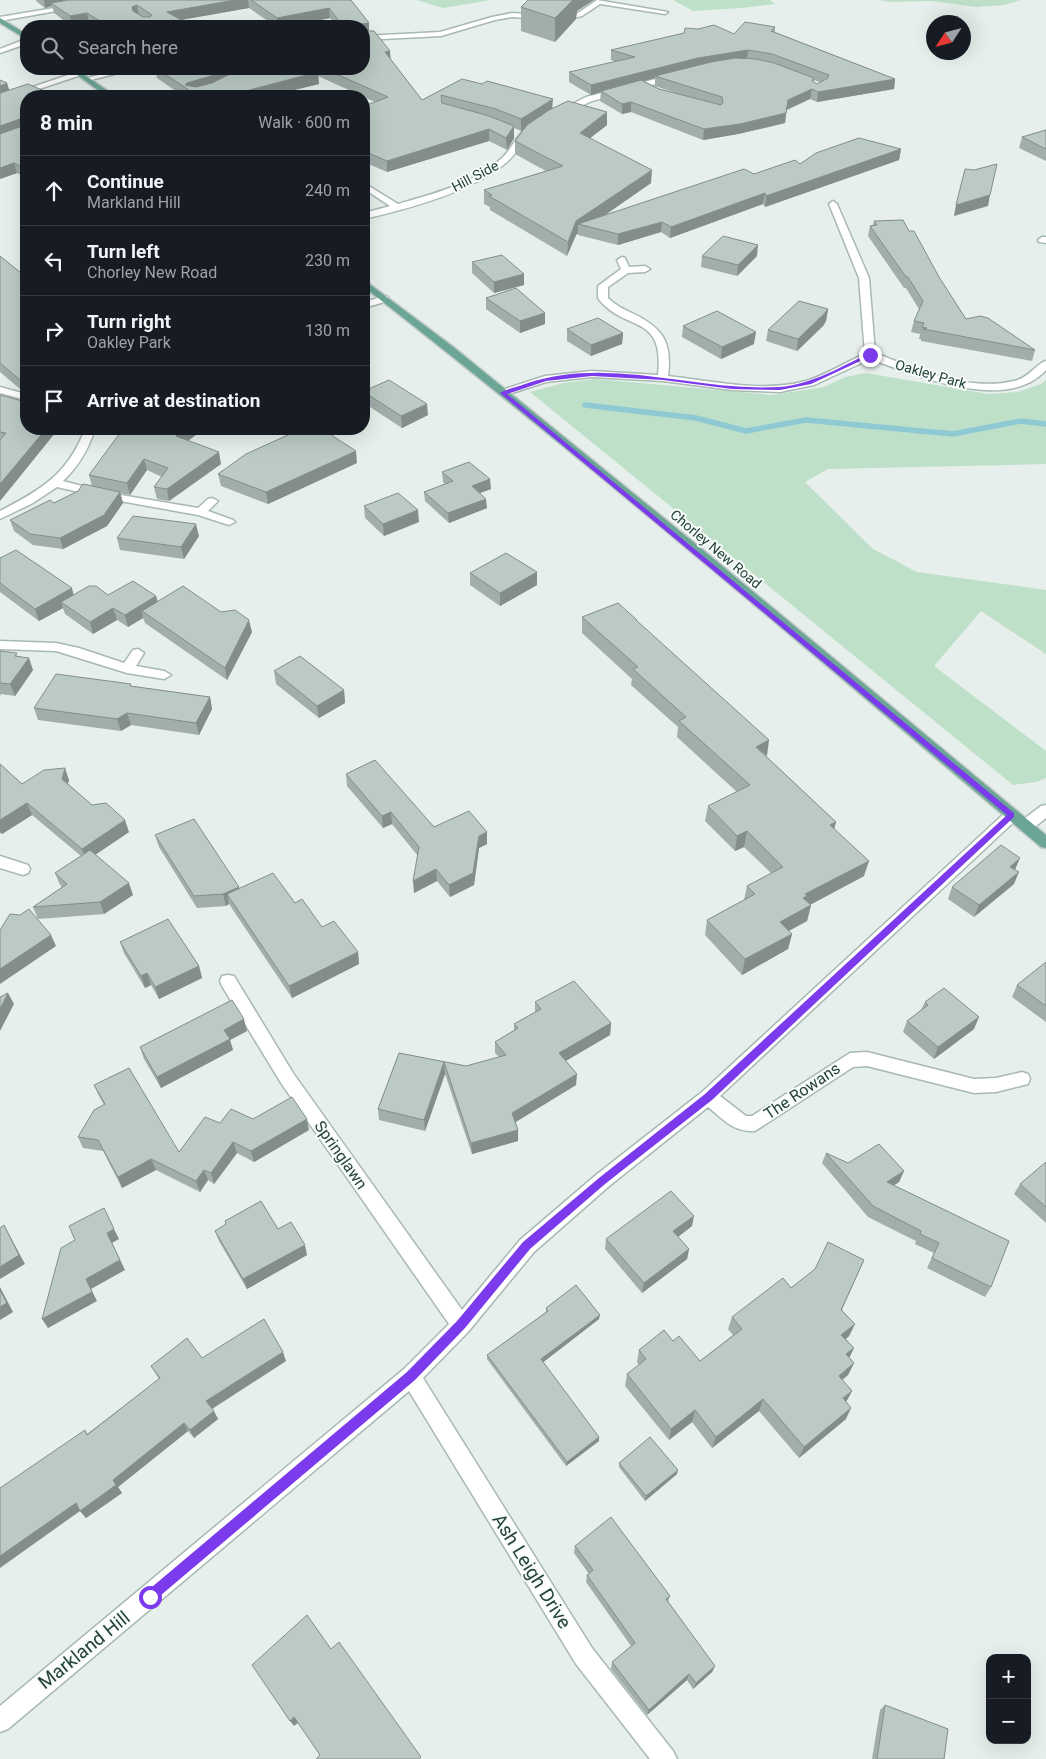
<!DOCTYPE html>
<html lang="en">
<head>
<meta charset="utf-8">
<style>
  :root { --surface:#171b24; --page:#242831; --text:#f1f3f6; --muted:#9ea1a6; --line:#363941 }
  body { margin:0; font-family:Roboto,sans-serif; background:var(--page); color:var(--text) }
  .controls { position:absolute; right:15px; bottom:15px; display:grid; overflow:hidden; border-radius:10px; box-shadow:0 5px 20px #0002 }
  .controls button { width:45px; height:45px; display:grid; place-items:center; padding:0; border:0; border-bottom:1px solid var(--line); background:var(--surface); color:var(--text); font:25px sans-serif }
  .compass { position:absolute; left:926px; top:15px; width:45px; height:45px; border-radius:50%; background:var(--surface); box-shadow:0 5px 20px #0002; rotate:234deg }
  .stop { position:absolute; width:15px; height:15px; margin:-11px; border:4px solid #7c3aed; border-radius:50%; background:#fff }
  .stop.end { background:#7c3aed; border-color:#fff; box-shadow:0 1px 5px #0008 }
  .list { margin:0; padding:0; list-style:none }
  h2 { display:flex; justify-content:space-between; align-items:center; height:65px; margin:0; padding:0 20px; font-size:21px }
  h2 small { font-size:16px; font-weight:400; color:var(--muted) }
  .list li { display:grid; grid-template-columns:32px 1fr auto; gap:15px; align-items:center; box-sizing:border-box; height:70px; padding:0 20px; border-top:1px solid var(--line) }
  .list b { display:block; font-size:19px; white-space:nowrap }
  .list p { margin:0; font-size:16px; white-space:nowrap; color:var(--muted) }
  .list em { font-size:16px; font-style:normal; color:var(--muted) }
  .icon { flex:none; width:28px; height:28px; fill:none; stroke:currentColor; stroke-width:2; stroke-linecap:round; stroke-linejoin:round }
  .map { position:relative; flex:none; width:1046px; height:1759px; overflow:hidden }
  .search { position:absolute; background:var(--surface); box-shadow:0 5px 20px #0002; left:20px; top:20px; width:350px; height:55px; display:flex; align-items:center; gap:12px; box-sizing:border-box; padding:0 18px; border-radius:20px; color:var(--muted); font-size:19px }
  .panel { position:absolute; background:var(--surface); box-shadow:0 5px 20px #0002; left:20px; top:90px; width:350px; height:345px; border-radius:20px }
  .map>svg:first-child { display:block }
</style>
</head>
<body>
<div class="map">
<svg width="1046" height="1759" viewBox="0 0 1046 1759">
  <rect width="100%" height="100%" fill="#e6efeb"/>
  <path fill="#bfe0c8" d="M417,0H491L443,8Z
    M673,0H770L775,4L742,8L693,11Z
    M880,0H1021L1004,5L976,7L932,1L889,2Z
    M866,373L988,394L1017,392L1041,384L1046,380V464L828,469L805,482L873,549L917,572L1046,590V654L981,611L934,666L1046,751V778L1036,782L1013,785L530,392L563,383L596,379L772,395L824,387L845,377Z"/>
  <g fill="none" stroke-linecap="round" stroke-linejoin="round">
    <path stroke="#8ec9d4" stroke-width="5.5" d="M585,405L696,418L746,431L806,420L953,434L1021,421L1046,424"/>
    <g stroke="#a8b8b2" stroke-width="3">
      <path id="minor" d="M597,0L668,12L665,14L600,4L582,16L570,19L554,20L512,17L495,20L441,36L364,40V36L440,32L492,17L512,13L554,16L570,15L578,13Z
        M72,5L74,6V8L0,21V17Z
        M122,69H134L87,81L83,79Z
        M77,72L84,74L0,102V98Z
        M675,74H678V78L592,101L562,115L555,113L586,97Z
        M524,130L531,132C523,142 516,154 507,162C472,192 408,209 364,219V213L390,206L364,189V183L398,204C433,194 475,183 502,158C511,150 515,138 524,130Z
        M833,201L837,204L869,278L875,353C917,369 968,392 1014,381C1029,378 1037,363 1046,361V370C1006,414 916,375 870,359L814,385L780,392L732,390L663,381L592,377L546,382L503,396L498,393L499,391L545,376L592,371L658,375C665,312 624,333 598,298V286L621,269L617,260L622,257L625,258L629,267L645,266L650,269L645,272L628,273L608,287V298C615,305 625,310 634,314C664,329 672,343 668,376C712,381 762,393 806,381C826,375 846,362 865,354L859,278L829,204Z
        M1042,237H1046V243L1039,242L1038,240Z
        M385,296L388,297V301L364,308V302Z
        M0,387L26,394V400L0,393Z
        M85,429H95C88,450 79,466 63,481L109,493L198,508L208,499L212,498L218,501L208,511L233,520L235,522L229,525L198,515L109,499L57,487L33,503L0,519V511C41,490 68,474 85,429Z
        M0,641L56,643L79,648L124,663L133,650L138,649L144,653L136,666L164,671L171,675L164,679L127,673L56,651L0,649Z
        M1046,805V818C1038,824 1030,833 1020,830L1018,826L1020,822L1041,806Z
        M1012,810L1017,811L1019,815L1017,819L720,1096L746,1116H752L850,1053L867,1052L974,1079L996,1078L1022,1072L1028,1074L1030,1079L1028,1084L996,1092L974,1093L867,1066L853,1067L755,1131C733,1132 724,1120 708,1107L608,1187L534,1252L468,1332L423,1378L592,1648L673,1751L677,1759H650L576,1664L409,1391L8,1729L0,1732V1706L404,1369L449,1324L281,1083L222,986L220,981L222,976L228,975L234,976L293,1073L462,1310L520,1240L596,1175L702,1092L1007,811Z
        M0,856L28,865L30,869L28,873L23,875L0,868Z"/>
    </g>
    <g stroke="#a8b8b2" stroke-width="3">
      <path id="tertiary" d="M23,40H26V44L0,53V49Z"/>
    </g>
    <g stroke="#c2cac8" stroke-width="3">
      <path id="primary" d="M0,18L26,34V39L0,23Z
        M69,69H76L115,96H106Z
        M364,280L452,346L697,545L1046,835V848L1041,847C817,658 595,467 364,287Z"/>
    </g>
    <use href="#minor" fill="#fff" fill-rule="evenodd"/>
    <use href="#tertiary" fill="#fff" fill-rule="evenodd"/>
    <use href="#primary" fill="#6aa596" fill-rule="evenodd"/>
  </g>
  <path fill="#a1aea9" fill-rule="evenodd" d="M36,0H351L369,23V31L422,100L462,79L607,125L590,138L651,183L603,216L754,174L800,164L901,149L899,160L765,207L763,204L670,238L661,232L618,245L578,235V233L576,235L567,256L490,210V207L484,204V190L546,171L515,154V141L525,128L521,131L514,128V138L507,150L489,141L387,172L364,162V106L375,102L318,76L319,84L269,96H183L157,78L155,69H312L313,70V69H364V26H336L330,18L291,26H275L249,8L181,20L192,26H94L89,23L76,26H71L54,13L52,6L45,8L36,1Z
    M521,7L577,11L576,19L555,42L521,31Z
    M775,27V32L895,79L894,89L817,102L810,99L787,110L785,123L738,134L703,140L631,112L622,114L600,101L601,92L591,95L569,82V72L616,62L611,60V50L734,34ZM655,78V86L676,93L659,89L644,81ZM813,80L820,82L817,84L813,82Z
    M7,83L9,90L26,96V178L17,173L0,179Z
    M1046,130V161L1019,148L1022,137Z
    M874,221L909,231L966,319L1035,350L1032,361L921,341V339H919L920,334L911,332L914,321L919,309L906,288H904L868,236L870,226L873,225Z
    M0,256L26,277V394L0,372Z
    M702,256H757L737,276L701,267Z
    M472,262L524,274V285L494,293L472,273Z
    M486,298L545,324L520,333L486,309Z
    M828,309L826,321L823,326L797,351L766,341L768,330Z
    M683,326L754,344L721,359L682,337Z
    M567,329L623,333L622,344L591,356L567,341Z
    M364,391L428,415L402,428L364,403Z
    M0,395L26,429H54L55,433L0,501Z
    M133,429H204L188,441L221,464L169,501L157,499L154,487L162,477L147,470L130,495L120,493L123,503L107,526L63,549L33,545L14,531L10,520L54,503L92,486L89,475Z
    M357,463L268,504L221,486L218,474Z
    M442,472L491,489L480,493L487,508L449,523L425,501L424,492L445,484L443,482Z
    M364,506L419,522L384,536L365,518Z
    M199,536L184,559L120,550L117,538Z
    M0,558L74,595L156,596L158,602L252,632L227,680L145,623L143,618L128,627L117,620L93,634L65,614L63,608L39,621L0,592Z
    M470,573L537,585L500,606L470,585Z
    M582,617L637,620V622L766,756L836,822L834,829L864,876L810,905H811L807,921L789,931L792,934L788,949L742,975L705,935L707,920L744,900L747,886L771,873L744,847L735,851L705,821L708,806L737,792L677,737L678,727L631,685L632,679L582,633Z
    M0,651L18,656L33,670L15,696L1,694L0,696Z
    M274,671L344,690L345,703L319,718L276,684Z
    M131,686L210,697L212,709L199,735L131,725L121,731L38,720L34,708Z
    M0,764L22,784L69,780L68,784L92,805L129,832L95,855L133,895L104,914L38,919L33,907L62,887L60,885L55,873L81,856L32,815L2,834L0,833Z
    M346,774L434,827L487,832V844L479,848L474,885L450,897L437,881L414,893L418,856L392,824L383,828L347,786Z
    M155,835L239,888L295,903L322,927L358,952L359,964L292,998L229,904L226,906L197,908L159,847Z
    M1015,870L1014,884L974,917L948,899L952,887Z
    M120,942L199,966L202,978L159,999L151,985L145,988L124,953Z
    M1046,962V1022L1012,997L1017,985Z
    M535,1002L611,1023L610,1035L565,1061L576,1085L516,1122L518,1141L472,1154L445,1074L425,1131L379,1120L378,1109L399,1053L466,1066L499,1057L495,1053V1042L514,1030V1024L535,1012Z
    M925,1002L974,1029L934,1059L903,1032L907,1021L921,1010Z
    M247,1031L230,1040L233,1050L161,1088L144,1059L140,1047Z
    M94,1085L179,1152L220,1123L253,1119L309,1130L254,1162L237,1153L214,1184L208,1180L200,1192L156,1170L122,1188L103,1151L83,1148L78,1137L104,1105L99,1096Z
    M826,1153L848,1163L904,1171L899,1182L894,1185L991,1287L985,1297L927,1268L934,1253L915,1244L916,1241L868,1217L822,1163Z
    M1046,1162V1223L1014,1194L1020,1184Z
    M692,1226L678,1237L689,1249L687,1259L642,1293L605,1249L606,1239Z
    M278,1229L307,1255L247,1289L219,1241L215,1231Z
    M864,1260L842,1310L855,1324L849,1336L846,1339L854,1348L849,1358L854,1363L848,1375L842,1380L852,1391L846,1402V1419L799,1458L759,1411L712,1448L692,1422L669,1440L625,1386L627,1374L639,1365L637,1362L639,1350L673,1341L700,1361L733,1335L728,1329L732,1317L791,1288Z
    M546,1308L599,1319L543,1362L599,1441L566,1466L487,1359V1355L546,1312Z
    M202,1358L286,1361L212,1409L218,1419L194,1438L188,1431L118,1487L122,1493L86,1518L80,1511L85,1430L87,1434L159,1379L151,1366Z
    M619,1463L677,1474L645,1501L619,1467Z
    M575,1546L670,1596L668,1602L715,1666L712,1672L693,1689L687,1680L647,1715L611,1669L612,1662L631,1646L586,1582L587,1575L589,1574L574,1553Z
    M885,1705L944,1759H872L880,1710Z"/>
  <path fill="#838d89" d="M44,0H91L51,3L52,6L45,8Z
    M235,0H248L249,8L169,22L167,12Z
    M554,0H594L577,11L576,19L555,42V18Z
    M137,5L139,15L134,17L132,7Z
    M329,8L330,18L291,26H278L277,18Z
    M87,13L89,23L72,26L70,16Z
    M369,23V34L364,35V26H362V24Z
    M748,50L747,60L655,76V78L603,92L601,91V92L591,95V85L698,58Z
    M390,51L391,62L385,52Z
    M222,69H238L213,87L188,89L187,83Z
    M318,72L319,84L269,96H247L246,91Z
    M814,78L810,99L786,110L788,100L812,81Z
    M895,79L894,89L817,102L818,92Z
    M7,83L10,93L0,96V86Z
    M553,99L552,110L521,131V119Z
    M631,102V112L622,114V104Z
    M607,112V125L580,146V133Z
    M786,113L785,123L738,134L703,140L704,129Z
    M23,118L25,127L0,136V126Z
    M514,126V138L507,150L506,138Z
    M489,129V141L387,172V161Z
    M901,149L899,160L765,207L766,196Z
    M14,163L17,173L0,179V168Z
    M652,170L651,183L588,227L578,224V233L576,235L567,256L568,242L576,221Z
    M765,193L763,204L670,238L671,227Z
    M990,195L988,206L954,216L956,205Z
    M662,222L661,232L618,245V234Z
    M758,245L757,256L737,276L738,265Z
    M524,274V285L494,293V282Z
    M828,309L826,321L823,326L797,351L798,339Z
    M545,313V324L520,333V321Z
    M756,332L754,344L721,359L722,347Z
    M623,333L622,344L591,356V345Z
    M427,404L428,415L402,428L401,416Z
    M46,429H54L55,433L0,501V484Z
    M186,429H204L178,448L176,436Z
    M356,451L357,463L268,504L266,492Z
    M219,452L221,464L169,501L167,489Z
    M144,459L147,470L130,495L127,483Z
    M490,479L491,489L472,496V486Z
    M120,492L123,503L107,526L63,549L60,538Z
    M486,499L487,508L449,523L448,513Z
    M418,510L419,522L384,536L383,524Z
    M196,524L199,536L184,559L181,547Z
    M537,572V585L500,606V593Z
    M72,588L75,601L61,602L63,608L39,621L35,609Z
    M156,596L159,608L142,611L143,618L128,627L125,615Z
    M113,608L117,620L93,634L90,622Z
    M249,620L252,632L227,680L225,668Z
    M29,658L33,670L15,696L10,684Z
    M344,690L345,703L319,718L317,706Z
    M210,697L212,709L199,735L196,723Z
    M127,713L131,725L121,731L117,719Z
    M769,740L767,756L756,747Z
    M65,768L69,780L66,791L62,779Z
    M27,803L32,815L2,834L0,831V820Z
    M391,812L392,824L383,828L382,816Z
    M125,820L129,832L86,861L82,849Z
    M836,822L832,837L830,825Z
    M747,831L744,847L735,851L737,836Z
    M487,832V844L479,848L474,885L450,897L449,885L479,836Z
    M1020,858L1015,870L1010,867Z
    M869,861L864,876L804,908L811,905L807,921L777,937L780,922L803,898L805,894Z
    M436,869L437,881L414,893L413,881Z
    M1019,872L1014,884L974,917L979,905Z
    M129,883L133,895L104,914L100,902Z
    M239,887L242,899L227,894L229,904L226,906L223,894Z
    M792,934L788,949L742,975L745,959Z
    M51,935L56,946L0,984V969Z
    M358,952L359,964L292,998L289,986Z
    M199,966L202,978L159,999L155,987Z
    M147,973L151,985L145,988L141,976Z
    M8,993L14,1004L0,1031V1009Z
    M979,1017L974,1029L934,1059L938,1047Z
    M244,1019L247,1031L230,1040L233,1050L161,1088L157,1077L224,1030Z
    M611,1023L610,1035L559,1065V1053Z
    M444,1062L445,1074L425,1131L424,1120Z
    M577,1074L576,1085L512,1124V1113Z
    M307,1119L309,1130L254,1162L251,1151Z
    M518,1130V1141L472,1154L471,1143Z
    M233,1142L237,1153L214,1184L211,1173Z
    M151,1159L156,1170L122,1188L118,1177Z
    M204,1170L208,1180L200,1192L196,1181Z
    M904,1171L899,1182L882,1193L887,1182Z
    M694,1216L692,1226L671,1242L673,1231Z
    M4,1225L25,1264L0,1279V1267Z
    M114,1229L119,1239L112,1243L125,1270L91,1289L97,1301L48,1328L42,1319L86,1279L107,1233Z
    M305,1245L307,1255L247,1289L243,1279Z
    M689,1249L687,1259L642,1293L644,1283Z
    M0,1287L13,1312L0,1320Z
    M600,1315L599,1319L541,1364V1359Z
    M855,1324L849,1336L836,1347L841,1335Z
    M854,1348L848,1360L846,1354Z
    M283,1352L286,1361L210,1410L206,1401Z
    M854,1363L848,1375L833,1387L839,1376Z
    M852,1391L846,1402L843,1398Z
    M763,1399L759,1411L712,1448L716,1437Z
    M851,1408L846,1419L799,1458L804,1447Z
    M695,1410L692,1422L669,1440L671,1429Z
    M214,1411L218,1419L194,1438L190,1430Z
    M184,1423L188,1431L118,1487L122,1493L86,1518L80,1511L0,1568V1556L76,1503L113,1480Z
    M599,1437V1441L566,1466L567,1462Z
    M678,1470L677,1474L645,1501L646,1496Z
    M715,1666L712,1672L693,1689L696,1683Z
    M689,1674L687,1680L647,1715L649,1710Z
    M294,1717L298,1723L294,1726L290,1721Z"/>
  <path fill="#bbcac4" stroke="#838d89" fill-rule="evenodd" d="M68,0H235L167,12L192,26H108L87,13L70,16L51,3ZM137,5L152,15L150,17H143L133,11L132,7Z
    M251,0H351L369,23L362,24V26H343L329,8L277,18Z
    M528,0H573L555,18L521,7Z
    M745,22L775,27L771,31L895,79L818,92L812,89L788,100L786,113L740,124L704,129L631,102L622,104L601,91L641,80L659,89L721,105L723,103L722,97L655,76L711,62L735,58L756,59L774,63L814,78L812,81L817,84L828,78L829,75L772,54L748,50L698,58L591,85L569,72L635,57L611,50L684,33L685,28L698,29L714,25L734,34Z
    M364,31H374L390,51L385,52L422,100L462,79L482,84L487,81L553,99L521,119L496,109L441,95L442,103L489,116L514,126L506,138L489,129L387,161L364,151V106L388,97L325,69H364Z
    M157,69H222L211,76L187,83L185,85L196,87L212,83L234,72L238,69H312L318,72L246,91L258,96H198Z
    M0,80L7,83L0,86Z
    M28,84L56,96H26V169L14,163L0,168V134L25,125V119L23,118L0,126V93Z
    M568,101L607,112L580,133L652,170L576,221L568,242L489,196L492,195L484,190L563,166L515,141L527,125L549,110Z
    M1046,130V149L1022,137Z
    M859,138L901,149L766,196L765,193L671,227L662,222L618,234L578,224L744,169L754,174L795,160L800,164L816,153Z
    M997,164L990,195L956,205L965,169L974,170Z
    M903,220L909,231H914L939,277L966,319L980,316L988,318L1035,350L923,329L927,328L922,327L924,323L914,321L923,301L908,277H906L870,226L877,225L874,221Z
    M723,236L758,245L738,265L702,256Z
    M502,255L524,274L494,282L472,262Z
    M0,256L26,277V385L0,363Z
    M516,288L545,313L520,321L486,298Z
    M799,301L828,309L824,314L798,339L768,330Z
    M717,311L756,332L722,347L683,326Z
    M598,318L623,333L591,345L567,329Z
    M389,380L427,404L401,416L364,392V391Z
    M0,395L26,402V429H46L0,484V440L6,433L0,432Z
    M123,429L131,430L133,429H186L176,436L219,452L167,489L154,487L168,468L144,459L127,483L89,475Z
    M301,429H322L356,451L266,492L218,474L246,454Z
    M469,462L490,479L472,486L486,499L448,513L424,492L453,481L442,472Z
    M83,484L120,492L104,515L60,538L30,534L10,520L50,500L54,503L78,491Z
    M398,493L418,510L383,524L364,506Z
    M133,516L196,524L181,547L117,538Z
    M16,550L72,588L35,609L0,583V558Z
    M506,553L537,572L500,593L470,573Z
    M133,581L156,596L125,615L113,608L90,622L61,602L89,586H96L108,595Z
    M183,586L221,612L235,610L249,620L225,668L142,611Z
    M618,603L637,620H636L769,740L756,747L836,822L830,825L869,861L805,894L807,896L803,898L811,905L780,922L792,934L745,959L707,920L755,894L747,886L783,867L747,831L737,836L708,806L750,785L679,721L686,717L633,669L638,667L582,617Z
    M0,651L17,653L15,656L29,658L10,684L0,683Z
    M300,656L344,690L317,706L274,671Z
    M56,674L131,684L130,686L210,697L196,723L127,713L117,719L34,708Z
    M375,760L434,827L469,811L487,832L479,836L473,873L449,885L436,869L413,881L419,847L391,812L382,816L346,774Z
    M0,764L22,784L44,770L65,768L62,779L92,805L106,803L125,820L82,849L27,803L0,820Z
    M194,819L239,887L223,894L194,896L155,835Z
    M1001,845L1020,858L1010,867L1019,872L979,905L952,887Z
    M90,850L129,883L100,902L33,907L67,884L55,873Z
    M273,873L295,903L302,899L322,927L334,921L358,952L289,986L227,894Z
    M29,909L51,935L0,969V930L10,914L20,915Z
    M168,919L199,966L155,987L147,973L141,976L120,942Z
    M1046,962V1006L1017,985Z
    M574,981L611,1023L559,1053L577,1074L512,1113L518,1130L471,1143L444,1062L424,1120L378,1109L399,1053L466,1066L506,1055L495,1042L518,1028L514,1024L541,1009L535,1002Z
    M944,988L979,1017L938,1047L907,1021L928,1005L925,1002Z
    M8,993L0,1009V997Z
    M232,1000L244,1019L224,1030L230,1039L157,1077L140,1047Z
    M129,1068L179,1152L205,1117L220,1123L231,1109L253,1119L292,1097L307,1119L251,1151L233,1142L211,1173L204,1170L196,1181L151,1159L118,1177L98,1140L78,1137L94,1110L105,1104L94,1085Z
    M879,1144L904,1171L887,1182L1009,1241L991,1287L932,1258L939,1243L920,1234L921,1231L873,1206L826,1153L848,1163Z
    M1046,1162V1207L1020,1184Z
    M671,1191L694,1216L673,1231L689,1249L644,1283L606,1239Z
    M261,1201L278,1229L291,1222L305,1245L243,1279L215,1231L226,1224L225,1221Z
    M104,1208L114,1229L107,1233L120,1260L86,1279L92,1292L42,1319L61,1248L75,1240L69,1226Z
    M4,1225L19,1255L0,1267V1228Z
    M828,1242L864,1260L841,1310L855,1324L841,1335L854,1348L846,1354L854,1363L839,1376L852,1391L843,1398L851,1408L804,1447L763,1399L716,1437L695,1410L671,1429L627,1374L646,1359L639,1350L664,1330L673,1341L679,1336L700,1361L742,1329L732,1317L783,1278L791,1288L815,1269Z
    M576,1285L600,1315L541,1359L599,1437L567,1462L487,1355L548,1311L546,1308Z
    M0,1290L7,1303L0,1307Z
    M264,1319L283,1352L206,1401L214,1411L190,1430L184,1423L113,1480L116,1485L80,1511L76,1503L0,1556V1488L85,1430L87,1435L160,1378L151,1366L187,1338L202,1358Z
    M650,1437L678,1470L646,1496L619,1463Z
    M611,1517L670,1596L666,1599L715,1666L696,1683L689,1674L649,1710L612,1662L635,1643L587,1575L593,1570L575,1546Z
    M307,1615L331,1649L339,1642L421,1757L419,1759H316L320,1755L294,1717L290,1721L252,1665Z
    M885,1705L948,1729L944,1759H877Z"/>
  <path fill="#7c3aed" d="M868,354L873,355L811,384L780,390L732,389L663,380L592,376L546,381L507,394L1014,813V817L712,1100L605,1184L530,1249L465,1328L415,1380L154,1601L150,1603L146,1601L144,1597L146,1592L407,1372L457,1321L523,1242L599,1178L705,1094L1007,815L500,393C507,389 517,387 525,384C610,355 694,392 779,387C811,385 840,367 868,354Z"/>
  <g text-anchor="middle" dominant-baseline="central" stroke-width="4" stroke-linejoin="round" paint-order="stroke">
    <g font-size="14" fill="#24423a" stroke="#f7fbf9">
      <text transform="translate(475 176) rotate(-28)">Hill Side</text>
      <text transform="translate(931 374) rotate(16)">Oakley Park</text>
      <text transform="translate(716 549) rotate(40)">Chorley New Road</text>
    </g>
    <g font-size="16" fill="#24423a" stroke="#f7fbf9">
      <text transform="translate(802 1091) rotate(-34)">The Rowans</text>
      <text transform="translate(341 1155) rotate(55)">Springlawn</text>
    </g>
    <g font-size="19" fill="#24423a" stroke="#f7fbf9">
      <text transform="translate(532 1571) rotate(58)">Ash Leigh Drive</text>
      <text transform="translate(84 1650) rotate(-39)">Markland Hill</text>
    </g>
  </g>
</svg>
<div class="controls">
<button>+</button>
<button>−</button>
</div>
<svg class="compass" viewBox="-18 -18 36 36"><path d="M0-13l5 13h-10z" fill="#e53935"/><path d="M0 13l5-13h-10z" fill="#9ea1a6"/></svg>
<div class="stop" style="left:150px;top:1597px"></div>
<div class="stop end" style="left:870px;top:355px"></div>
<div class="search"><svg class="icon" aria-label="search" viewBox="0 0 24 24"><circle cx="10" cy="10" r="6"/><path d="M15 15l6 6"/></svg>Search here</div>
<section class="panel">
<h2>8 min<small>Walk · 600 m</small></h2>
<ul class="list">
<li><svg class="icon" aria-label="ahead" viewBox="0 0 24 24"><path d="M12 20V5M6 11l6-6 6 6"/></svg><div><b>Continue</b><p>Markland Hill</p></div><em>240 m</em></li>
<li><svg class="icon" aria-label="left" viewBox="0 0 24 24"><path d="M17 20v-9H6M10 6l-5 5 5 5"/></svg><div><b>Turn left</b><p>Chorley New Road</p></div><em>230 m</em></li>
<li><svg class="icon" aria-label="right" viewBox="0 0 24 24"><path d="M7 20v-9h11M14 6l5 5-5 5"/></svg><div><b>Turn right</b><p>Oakley Park</p></div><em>130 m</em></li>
<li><svg class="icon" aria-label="arrive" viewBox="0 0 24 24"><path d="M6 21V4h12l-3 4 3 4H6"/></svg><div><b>Arrive at destination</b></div></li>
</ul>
</section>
</div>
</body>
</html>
